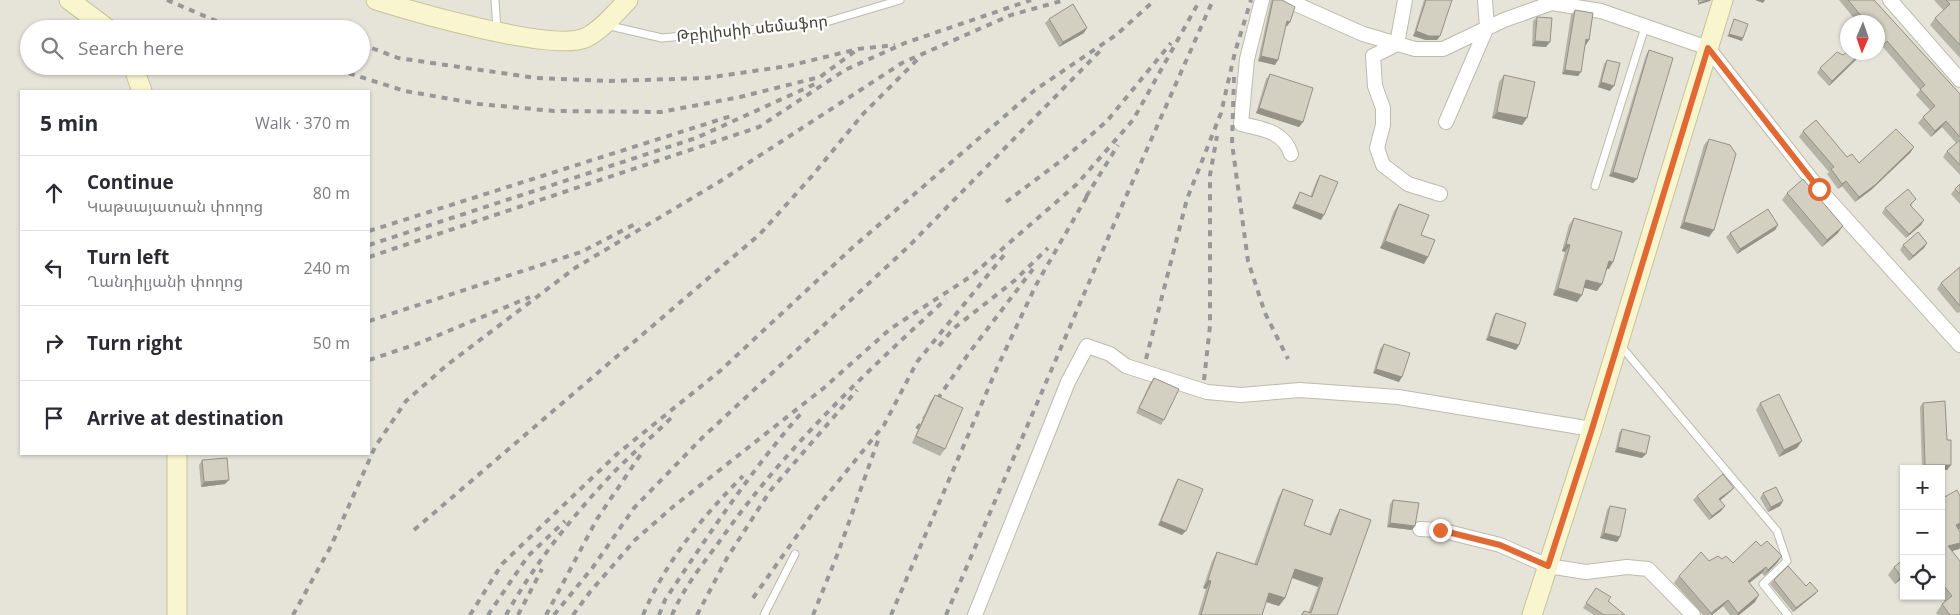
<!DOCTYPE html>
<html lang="en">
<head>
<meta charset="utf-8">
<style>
  :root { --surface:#fff; --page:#f7f7f7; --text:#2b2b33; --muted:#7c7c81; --line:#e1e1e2 }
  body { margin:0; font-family:"Open Sans","Noto Sans Armenian",sans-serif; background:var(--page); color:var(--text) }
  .controls { position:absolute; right:15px; bottom:15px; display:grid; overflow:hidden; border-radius:0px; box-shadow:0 1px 4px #0004 }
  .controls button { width:45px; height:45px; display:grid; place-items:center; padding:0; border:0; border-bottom:1px solid var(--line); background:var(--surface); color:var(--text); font:25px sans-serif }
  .compass { position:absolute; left:1840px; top:15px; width:45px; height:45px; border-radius:50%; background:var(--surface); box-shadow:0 1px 4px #0004; rotate:182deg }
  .stop { position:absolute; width:15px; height:15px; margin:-11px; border:4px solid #e16933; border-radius:50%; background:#fff }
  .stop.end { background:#e16933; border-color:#fff; box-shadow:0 1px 5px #0008 }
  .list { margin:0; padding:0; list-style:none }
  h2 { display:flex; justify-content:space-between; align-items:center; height:65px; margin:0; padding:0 20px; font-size:21px }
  h2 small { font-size:16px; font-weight:400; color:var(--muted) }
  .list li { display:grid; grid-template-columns:32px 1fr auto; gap:15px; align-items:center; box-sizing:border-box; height:75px; padding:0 20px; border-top:1px solid var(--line) }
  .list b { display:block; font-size:19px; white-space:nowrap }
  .list p { margin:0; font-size:16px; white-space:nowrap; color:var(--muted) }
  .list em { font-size:16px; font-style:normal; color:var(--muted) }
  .icon { flex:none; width:28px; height:28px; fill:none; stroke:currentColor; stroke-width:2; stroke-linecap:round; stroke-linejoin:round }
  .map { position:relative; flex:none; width:1960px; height:615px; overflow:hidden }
  .search { position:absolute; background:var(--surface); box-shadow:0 1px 4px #0004; left:20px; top:20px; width:350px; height:55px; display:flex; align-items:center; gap:12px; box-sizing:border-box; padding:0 18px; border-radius:28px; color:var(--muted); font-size:19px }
  .panel { position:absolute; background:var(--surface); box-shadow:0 1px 4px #0004; left:20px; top:90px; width:350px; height:365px; border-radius:0px }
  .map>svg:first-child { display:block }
</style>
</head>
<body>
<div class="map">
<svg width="1960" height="615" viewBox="0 0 1960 615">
  <rect width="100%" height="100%" fill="#f3f2ea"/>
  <path fill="#e6e4d9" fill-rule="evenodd" d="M0,0H1960V615H0ZM1848,22H1878V52H1848ZM29,29H361V66H29ZM21,91H369V454H21ZM1904,469H1941V596H1904Z"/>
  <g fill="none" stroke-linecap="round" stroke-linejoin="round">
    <g stroke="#bdbbad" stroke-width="9">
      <path id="lane" d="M495,0L497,30
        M606,25L662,38L823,23L900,0
        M1595,186L1645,27
        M1620,345L1777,531L1787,561L1763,584L1788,615
        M764,615L795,554"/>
    </g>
    <g stroke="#bdbbad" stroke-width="16">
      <path id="street" d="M1262,0L1247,59L1241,124C1262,129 1284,131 1291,154
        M1287,0L1363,34L1415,49H1443L1504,20L1552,3L1601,11L1708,48L1819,189L1960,345
        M1405,0L1397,44L1373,56L1375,86L1383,108V125L1377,148L1383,165L1408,184L1440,194
        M1890,0L1960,80
        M1446,122L1487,27L1485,0
        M1420,529L1440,530L1500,545L1548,566L1586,572L1627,567L1648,569L1693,615
        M975,615L1068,382L1087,346L1110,354L1126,366L1207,392L1241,395L1300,390L1398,397L1592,429"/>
    </g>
    <g stroke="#c7c39b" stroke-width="21">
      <path id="secondary" d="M69,0L108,29
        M376,0C414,12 552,52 585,38C601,31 616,12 628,0
        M133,66L142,91
        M177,454V615
        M1532,615L1592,429L1723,0"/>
    </g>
    <use href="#lane" stroke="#fff" stroke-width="7"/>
    <use href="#street" stroke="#fff" stroke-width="14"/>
    <use href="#secondary" stroke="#f9f5ce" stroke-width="19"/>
    <path stroke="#979797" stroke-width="4" stroke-dasharray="6 6" stroke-linecap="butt" d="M167,0L235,29
      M361,44L398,58L453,66L536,78L609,81L706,78L788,66L858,49L895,45
      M326,66L405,91L479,104L554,111L661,112L740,97L820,77L858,49
      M1234,77L1232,143L1248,261L1265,313L1288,359
      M1086,197L1118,145
      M1006,202L1066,157L1107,121L1171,43
      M369,231L731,116
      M369,245L696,138L815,84
      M369,257L759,127L845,70L905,43L1031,0
      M369,321L581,252L639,222
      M939,346L953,329L1014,281L1048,248
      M1146,359L1187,199L1221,113L1235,52L1251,0
      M369,360L417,344L530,297
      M1204,380L1210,326V175L1217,136
      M917,429L969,353L1033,269
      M414,530L760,234L812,176L863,114L919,58
      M753,598L815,510L884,425L917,362L1005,254
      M293,615L331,546L375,447L406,401L447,365L575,268L719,182L902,63L1011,15L1065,0
      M470,615L502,564L617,454L720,371L852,248L1035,90L1116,35L1155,0
      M488,615L528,556L565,521
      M506,615C535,563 574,514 615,471C633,453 653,436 671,418
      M518,615L542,569
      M546,615L597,519L641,454
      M554,615L593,567L634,508L702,438L908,247L1100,51
      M573,615L590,592L635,540L674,506L825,387L890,329L970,277L1077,184L1133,120L1200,0
      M643,615C666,561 702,517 743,476
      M659,615L665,600C709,534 752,469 804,410
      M672,615C683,589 702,565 719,542C785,448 862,376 946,299
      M697,615L727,558L770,491L857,390
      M813,615L838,553L880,435
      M891,615L997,368L1036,285L1090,191
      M946,615L1124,201L1213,0"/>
  </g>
  <path fill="#b5b2a6" d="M1271,0H1282L1290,22L1287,26H1286L1275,65L1258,61Z
    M1424,0H1452L1440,36L1437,40H1426L1413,36Z
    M1839,0H1874L1960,94V175L1943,157L1947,151L1956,143L1942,127L1931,137L1918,123L1923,117L1930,110L1916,95L1920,90L1883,47L1880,50L1878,47V22H1857Z
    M1934,0H1960V58L1930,25L1935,18L1944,11Z
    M1575,10L1586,45L1585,44L1578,76L1562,74L1571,15Z
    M1537,17L1546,47L1532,46L1533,21Z
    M1049,19L1084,33L1059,47L1045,23Z
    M1649,50L1637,179L1633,183L1609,176L1646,55Z
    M1864,52L1829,86L1817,73L1820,68L1843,55Z
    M1607,60L1610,91L1598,87L1604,64Z
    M1270,74L1303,122L1299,127L1256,113L1266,79Z
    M1504,75L1527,118L1522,125L1492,118L1499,82Z
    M1803,131L1859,163L1914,147L1910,153L1871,190L1855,202L1842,186L1838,189L1827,174L1829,172L1799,137Z
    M1709,139V237L1680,228L1704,145Z
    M1320,175L1321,220L1292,208L1297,197L1300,192L1310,197L1317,180Z
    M1960,184V204L1951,194L1955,189Z
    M1787,193L1838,233L1822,247L1782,200Z
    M1399,204L1421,235L1424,264L1380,248L1394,211Z
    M1913,204L1911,206L1924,220L1921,225L1906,238L1882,213L1885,208Z
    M1574,218L1609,269H1607L1597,291L1584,287L1577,302L1553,295L1565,252L1562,251L1569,225Z
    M1778,225L1775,230L1737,254L1726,237L1730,233Z
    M1927,243L1924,248L1909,261L1900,250L1903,245Z
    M1960,267V313L1959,312L1957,313L1937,289L1941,283Z
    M1496,313L1516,350L1486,340L1493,317Z
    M1384,344L1399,382L1373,373L1380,349Z
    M1154,378L1164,420L1161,425L1136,413L1150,383Z
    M935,395L945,449L940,456L912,443L930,402Z
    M1760,403L1797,448L1779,457L1756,410Z
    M1923,403L1947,440L1951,465L1947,470H1941V469H1922L1920,407Z
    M1622,429L1642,458L1615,452L1619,433Z
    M202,460L225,484L201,487L199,465Z
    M1178,479L1182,535L1158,525L1175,484Z
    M1283,489L1304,525L1329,534L1335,518L1340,509L1337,615H1301L1304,611L1308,613L1318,587L1292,578L1285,598L1279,606L1266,602L1262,615H1198L1206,589L1203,588L1212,561L1217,552L1254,565L1278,498Z
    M1730,492L1720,500L1721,511L1709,520L1693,500L1697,496Z
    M1763,493L1783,501L1780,506L1768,512L1760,498Z
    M1941,499L1960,532V548L1959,549L1952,551L1960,615H1938L1936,613L1942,604L1945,602L1940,596H1941Z
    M1393,500L1412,530L1387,527L1390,504Z
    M1610,506L1620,537L1617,542L1600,538L1607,510Z
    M1761,546L1782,556L1777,563L1764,576L1762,573L1749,583L1755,602L1739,615H1730L1723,606L1712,615H1703L1674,583L1679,576L1709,561L1733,563Z
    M1894,567L1904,577L1895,584L1888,575Z
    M1774,580L1806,586L1818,591L1814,595L1793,612L1770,584Z
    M1596,588L1608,601L1625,615H1594L1583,608Z"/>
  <path fill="#949187" d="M1708,0H1711L1710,1L1697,5L1699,3Z
    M1755,0H1765L1763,3Z
    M1287,21L1290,22L1287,26L1284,25Z
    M1087,28L1084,33L1059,47L1063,42Z
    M1416,31L1440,36L1437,40H1426L1413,36Z
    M1729,34L1743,38L1742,41L1727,36Z
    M1586,39L1589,40L1586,45L1582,44Z
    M1535,41L1550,42L1546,47L1532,46Z
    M1862,52H1864L1829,86L1832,81Z
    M1261,56L1278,60L1275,65L1258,61Z
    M1565,70L1581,72L1578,76L1562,74Z
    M1601,82L1614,86L1610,91L1598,87Z
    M1259,108L1303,122L1299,127L1256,113Z
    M1497,112L1527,118L1522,125L1492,118Z
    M1946,121L1942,127L1931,137L1935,131Z
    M1914,147L1910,153L1871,190L1855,202L1859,197Z
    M1613,172L1637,179L1633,183L1609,176Z
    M1846,181L1842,186L1838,189L1842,184Z
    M1295,204L1324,215L1321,220L1292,208Z
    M1924,220L1921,225L1906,238L1909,234Z
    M1684,222L1714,230L1709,237L1680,228Z
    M1778,225L1775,230L1737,254L1740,249Z
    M1843,226L1838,233L1822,247L1827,240Z
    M1385,241L1428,257L1424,264L1380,248Z
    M1927,243L1924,248L1909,261L1913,256Z
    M1566,244L1570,245L1565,252L1562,251Z
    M1609,261L1613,262L1609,269L1604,268Z
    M1586,280L1602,284L1597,291L1581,287Z
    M1558,288L1582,295L1577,302L1553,295Z
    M1489,336L1519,345L1516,350L1486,340Z
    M1376,369L1402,377L1399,382L1373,373Z
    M1802,441L1797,448L1779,457L1784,450Z
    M1618,447L1646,454L1642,458L1615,452Z
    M1925,465H1951L1947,470H1941V469H1923Z
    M229,480L225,484L201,487L204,482Z
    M1734,488L1730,492L1716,504L1719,499Z
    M1783,501L1780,506L1768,512L1771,507Z
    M1725,506L1721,511L1709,520L1712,516Z
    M1161,521L1186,531L1182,535L1158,525Z
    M1390,523L1415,526L1412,530L1387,527Z
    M1960,523V529L1951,533L1956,525Z
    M1604,533L1620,537L1617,542L1600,538Z
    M1960,543V548L1959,549L1942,554L1948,546Z
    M1782,556L1777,563L1764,576L1768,570Z
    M1766,567L1762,573L1743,588L1748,581Z
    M1295,569L1323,578L1318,587L1290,577Z
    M1904,574V577L1895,584L1901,576Z
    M1208,580L1211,581L1206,589L1203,588Z
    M1818,591L1814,595L1793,612L1796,608Z
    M1269,593L1285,598L1279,606L1263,601Z
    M1759,595L1755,602L1739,615H1737L1738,613Z
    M1728,600L1723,606L1712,615H1710Z"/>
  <path fill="#d3cfc1" stroke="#949187" d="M1273,0H1282L1295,7L1290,22L1287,21L1278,60L1261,56Z
    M1426,0H1452L1440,36H1429L1416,31Z
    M1698,0H1708L1699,3Z
    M1848,0H1874L1960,94V137L1946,121L1935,131L1923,117L1935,106L1920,89L1925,85L1887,41L1884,44L1878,36V22H1866Z
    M1946,0H1960V45L1935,18L1950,4Z
    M1073,4L1087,28L1063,42L1049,19Z
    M1575,10L1593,13L1589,40L1586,39L1581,72L1565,70Z
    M1537,17L1552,18L1550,42L1535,41Z
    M1734,19L1748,24L1743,38L1729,34Z
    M1649,50L1673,58L1637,179L1613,172Z
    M1848,51V52H1862L1832,81L1820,68L1837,52L1843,55Z
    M1607,60L1620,63L1614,86L1601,82Z
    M1270,74L1313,88L1303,122L1259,108Z
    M1504,75L1535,82L1527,118L1497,112Z
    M1816,120L1847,157L1852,154L1859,163L1896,129L1914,147L1875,185L1859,197L1846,181L1842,184L1831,169L1834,167L1803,131Z
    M1709,139L1730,145L1736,154L1714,230L1684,222Z
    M1960,140V165L1947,151Z
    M1320,175L1338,182L1324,215L1295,204L1300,192L1312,197Z
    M1803,179L1843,226L1827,240L1787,193Z
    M1960,184V194L1955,189Z
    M1908,189L1916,199L1910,205L1924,220L1909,234L1885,208Z
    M1399,204L1429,215L1421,235L1435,240L1428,257L1385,241Z
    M1768,209L1778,225L1740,249L1730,233Z
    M1574,218L1622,232L1613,262L1609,261L1602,284L1586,280L1582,295L1558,288L1570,245L1566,244Z
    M1918,232L1927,243L1913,256L1903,245Z
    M1960,267V306L1941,283Z
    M1496,313L1526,323L1519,345L1489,336Z
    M1384,344L1410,353L1402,377L1376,369Z
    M1154,378L1179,389L1164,420L1139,408Z
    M1779,394L1802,441L1784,450L1760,403Z
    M935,395L963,408L945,449L916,436Z
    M1945,401L1947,440H1951V465H1925L1923,403Z
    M1622,429L1650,436L1646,454L1618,447Z
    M227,458L229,480L204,482L202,460Z
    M1723,474L1734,488L1719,499L1725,506L1712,516L1697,496Z
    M1178,479L1203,489L1186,531L1161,521Z
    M1776,487L1783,501L1771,507L1763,493Z
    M1283,489L1313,500L1304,525L1331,535L1340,509L1371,520L1337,615H1302L1304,611L1311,613L1323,578L1295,569L1285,598L1269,593L1262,615H1201L1211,581L1208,580L1217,552L1257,565Z
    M1957,490L1960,496V523L1956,525L1960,532V543L1948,546L1960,561V615H1950L1942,604L1952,596L1941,582V499Z
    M1393,500L1419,503L1415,526L1390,523Z
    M1610,506L1626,509L1620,537L1604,533Z
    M1756,541L1761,546L1767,541L1782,556L1768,570L1766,567L1748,581L1759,595L1738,613L1728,600L1711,613L1679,576L1701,552L1709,561L1718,556L1722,559L1726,556L1733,563Z
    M1904,559V574L1901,576L1894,567Z
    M1788,566L1806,586L1810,582L1818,591L1796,608L1774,580Z
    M1596,588L1611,597L1608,601L1625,615H1604L1586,603Z"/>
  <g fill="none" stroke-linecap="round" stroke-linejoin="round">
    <path stroke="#e16933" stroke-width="6" d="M1440,530L1500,545L1548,566L1592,429L1708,48L1819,189"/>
  </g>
  <g text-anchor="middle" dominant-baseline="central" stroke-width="4.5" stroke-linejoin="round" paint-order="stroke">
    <g font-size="16" fill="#464339" stroke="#fff">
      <text transform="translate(752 28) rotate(-6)">Թբիլիսիի սեմաֆոր</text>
    </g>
  </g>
</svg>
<div class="controls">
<button>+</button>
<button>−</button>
<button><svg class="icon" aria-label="locate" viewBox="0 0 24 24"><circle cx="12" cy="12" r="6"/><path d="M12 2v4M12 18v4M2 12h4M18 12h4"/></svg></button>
</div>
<svg class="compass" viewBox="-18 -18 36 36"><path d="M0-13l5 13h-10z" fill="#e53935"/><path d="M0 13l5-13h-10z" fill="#7c7c81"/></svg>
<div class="stop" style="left:1819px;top:189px"></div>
<div class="stop end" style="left:1440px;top:530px"></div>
<div class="search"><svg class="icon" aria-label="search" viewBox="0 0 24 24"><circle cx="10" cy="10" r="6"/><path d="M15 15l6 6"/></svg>Search here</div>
<section class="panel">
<h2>5 min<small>Walk · 370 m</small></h2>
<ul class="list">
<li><svg class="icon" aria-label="ahead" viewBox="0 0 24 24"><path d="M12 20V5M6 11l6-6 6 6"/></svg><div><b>Continue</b><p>Կաթսայատան փողոց</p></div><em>80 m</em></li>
<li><svg class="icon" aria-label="left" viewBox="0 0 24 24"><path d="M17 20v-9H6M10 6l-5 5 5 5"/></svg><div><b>Turn left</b><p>Ղանդիլյանի փողոց</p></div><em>240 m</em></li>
<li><svg class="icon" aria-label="right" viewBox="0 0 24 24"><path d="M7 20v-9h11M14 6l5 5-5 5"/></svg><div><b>Turn right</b></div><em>50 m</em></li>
<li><svg class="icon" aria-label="arrive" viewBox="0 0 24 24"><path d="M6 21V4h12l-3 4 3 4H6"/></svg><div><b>Arrive at destination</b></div></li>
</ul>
</section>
</div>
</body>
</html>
